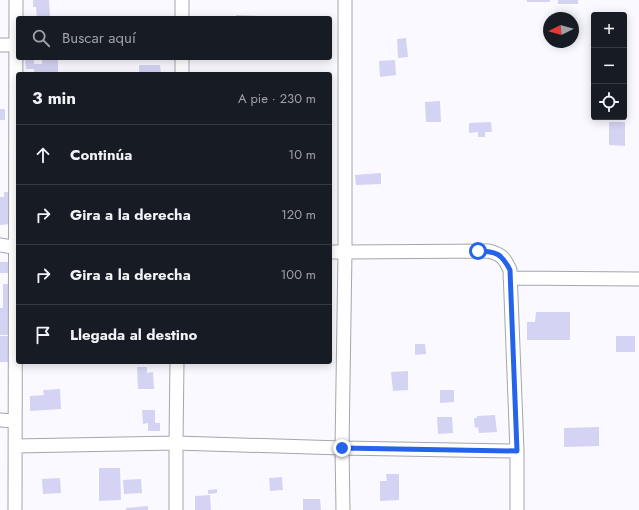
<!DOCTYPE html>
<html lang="es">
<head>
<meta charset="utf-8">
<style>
  :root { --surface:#171b24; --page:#242831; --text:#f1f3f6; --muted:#9ea1a6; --line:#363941 }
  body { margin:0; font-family:Jost,sans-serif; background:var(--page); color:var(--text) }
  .controls { position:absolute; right:12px; top:12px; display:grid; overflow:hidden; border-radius:4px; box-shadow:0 2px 10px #0003 }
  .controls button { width:36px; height:36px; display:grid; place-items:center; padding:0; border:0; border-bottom:1px solid var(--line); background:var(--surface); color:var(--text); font:20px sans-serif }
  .compass { position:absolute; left:543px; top:12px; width:36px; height:36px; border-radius:50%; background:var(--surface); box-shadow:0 2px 10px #0003; rotate:264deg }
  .stop { position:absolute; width:12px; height:12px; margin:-9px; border:3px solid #2563eb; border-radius:50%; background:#fff }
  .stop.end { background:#2563eb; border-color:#fff; box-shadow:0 1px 4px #0008 }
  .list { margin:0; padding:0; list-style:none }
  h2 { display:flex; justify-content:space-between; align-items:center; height:52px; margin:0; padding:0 16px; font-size:17px }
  h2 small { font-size:13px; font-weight:400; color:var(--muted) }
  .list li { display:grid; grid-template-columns:26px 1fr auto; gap:12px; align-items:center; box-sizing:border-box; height:60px; padding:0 16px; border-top:1px solid var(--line) }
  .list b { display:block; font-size:15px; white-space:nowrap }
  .list em { font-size:13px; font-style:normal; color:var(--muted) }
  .icon { flex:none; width:22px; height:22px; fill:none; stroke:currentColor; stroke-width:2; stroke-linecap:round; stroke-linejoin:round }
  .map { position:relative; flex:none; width:639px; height:510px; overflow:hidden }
  .search { position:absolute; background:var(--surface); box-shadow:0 2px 10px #0003; left:16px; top:16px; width:316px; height:44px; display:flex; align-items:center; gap:10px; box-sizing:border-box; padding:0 14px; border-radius:4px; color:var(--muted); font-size:15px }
  .panel { position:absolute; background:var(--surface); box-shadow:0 2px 10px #0003; left:16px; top:72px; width:316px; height:292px; border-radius:4px }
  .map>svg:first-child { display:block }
</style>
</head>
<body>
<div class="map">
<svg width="639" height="510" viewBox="0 0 639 510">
  <rect width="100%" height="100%" fill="#f9f9ff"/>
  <path fill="#d4d3f4" d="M33,0H49L50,18H37L36,7H33Z
    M527,0H550V2H527Z
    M558,0H578V4H558Z
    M236,15L260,16V18H236Z
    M406,38L408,57L398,58L397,39Z
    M42,58H58V74H34V69H26L25,59H34V64H42Z
    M395,60L396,75L380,77L379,61Z
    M139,65H160L161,74H139Z
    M440,101L441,122H426L425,102Z
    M0,109H5V120H0Z
    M491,122L492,132H485V137H478V132L469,133V123Z
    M609,122H625V146L609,145Z
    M381,173V184L356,185L355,175Z
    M4,192H9L11,224L0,225V197H4Z
    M0,262H10V273H0Z
    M3,284H9V335H0V308H3Z
    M536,312H570V340H527V322H535Z
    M0,336H9V362H0Z
    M616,336H635V352H616Z
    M415,344H425L426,354L415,355Z
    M137,367H147V373L153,372L154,389H138Z
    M408,371V390L393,391L391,372Z
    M60,389L61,409L30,411V396L44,395L43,390Z
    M440,390H454V402L440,403Z
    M142,410H155V423H160V431H148V423L143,424Z
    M495,415L497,432L479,433L478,427L475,428L474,418H477V416Z
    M437,417H452L453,433L438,434Z
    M599,427V446L564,447V428Z
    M99,468H120L121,500L99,501Z
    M386,474H399V500L380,501V481H387Z
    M282,477L283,490L270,491L269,478Z
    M60,478L61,493L43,494L42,479Z
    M141,479L142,493L124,494L123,480Z
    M217,489V493L208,494V490Z
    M210,495L211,510H195V496Z
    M303,499H320L321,510H303Z
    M148,506V510H126V508Z"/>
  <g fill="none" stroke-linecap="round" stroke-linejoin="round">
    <g stroke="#a5a6ac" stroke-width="15">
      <path id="minor" d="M182,0V18
        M345,0V252L489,251C502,255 504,257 510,270L517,451V510
        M0,45H18
        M182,74V58
        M0,245L18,248
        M330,252H345L342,448L343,510
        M510,278L639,279
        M0,420L15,421
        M15,446L176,443L342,448L517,451
        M15,510L16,0
        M176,510V443L177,362"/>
    </g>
    <use href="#minor" stroke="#fff" stroke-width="13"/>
  </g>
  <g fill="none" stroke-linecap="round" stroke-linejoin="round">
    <path stroke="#2563eb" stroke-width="5" d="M342,448L517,451L510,270C502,254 496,251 478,251"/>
  </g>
</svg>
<div class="controls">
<button>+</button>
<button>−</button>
<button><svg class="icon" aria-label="locate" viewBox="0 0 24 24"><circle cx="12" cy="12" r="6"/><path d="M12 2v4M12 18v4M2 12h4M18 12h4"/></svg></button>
</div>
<svg class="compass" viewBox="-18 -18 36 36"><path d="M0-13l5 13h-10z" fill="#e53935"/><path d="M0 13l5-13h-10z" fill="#9ea1a6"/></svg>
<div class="stop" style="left:478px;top:251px"></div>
<div class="stop end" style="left:342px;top:448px"></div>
<div class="search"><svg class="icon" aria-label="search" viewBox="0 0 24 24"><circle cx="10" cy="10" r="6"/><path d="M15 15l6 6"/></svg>Buscar aquí</div>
<section class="panel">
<h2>3 min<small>A pie · 230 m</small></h2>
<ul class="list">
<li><svg class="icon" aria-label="ahead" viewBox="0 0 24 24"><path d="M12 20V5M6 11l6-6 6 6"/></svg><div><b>Continúa</b></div><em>10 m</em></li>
<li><svg class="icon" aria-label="right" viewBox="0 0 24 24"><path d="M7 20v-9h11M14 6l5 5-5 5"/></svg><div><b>Gira a la derecha</b></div><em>120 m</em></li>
<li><svg class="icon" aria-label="right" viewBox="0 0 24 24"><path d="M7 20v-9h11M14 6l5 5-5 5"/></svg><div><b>Gira a la derecha</b></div><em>100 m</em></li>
<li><svg class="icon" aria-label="arrive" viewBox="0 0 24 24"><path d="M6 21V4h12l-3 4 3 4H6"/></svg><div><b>Llegada al destino</b></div></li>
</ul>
</section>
</div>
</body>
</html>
